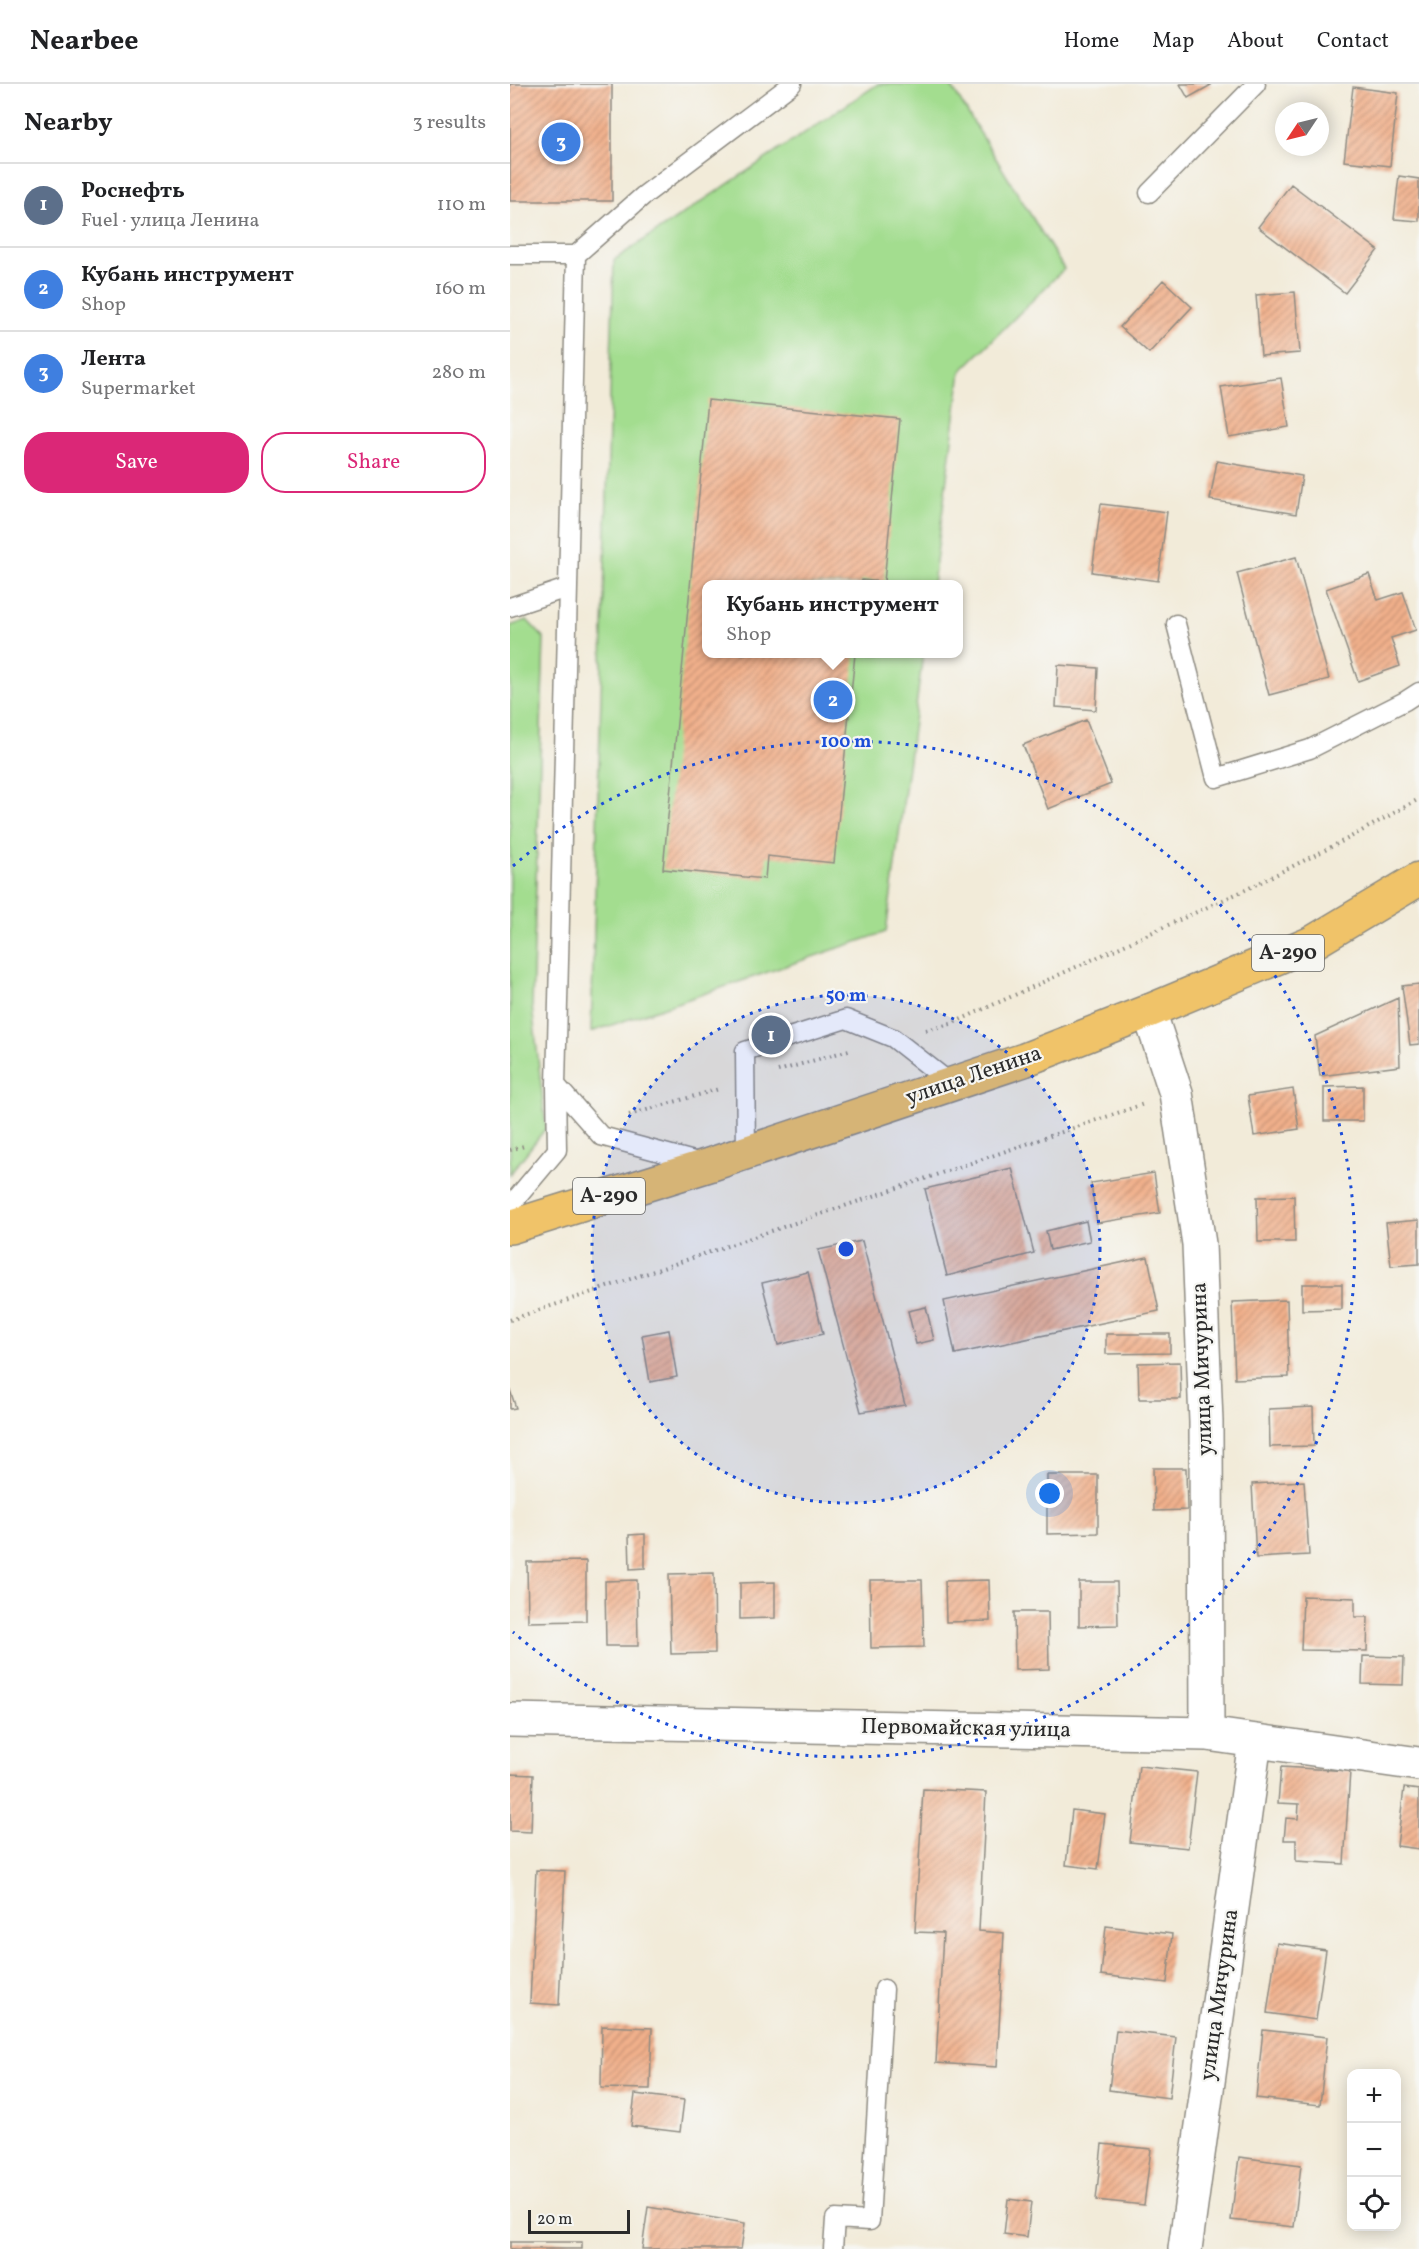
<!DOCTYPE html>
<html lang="en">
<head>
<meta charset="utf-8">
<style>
  :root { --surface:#fff; --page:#f6f6f6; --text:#202124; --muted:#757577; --line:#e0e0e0; --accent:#db2777 }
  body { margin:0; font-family:Vollkorn,serif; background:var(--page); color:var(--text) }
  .controls { position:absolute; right:18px; bottom:18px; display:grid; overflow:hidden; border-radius:12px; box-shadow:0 3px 15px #0003 }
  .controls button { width:54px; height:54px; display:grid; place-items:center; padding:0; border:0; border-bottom:2px solid var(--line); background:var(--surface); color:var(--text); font:30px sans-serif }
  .compass { position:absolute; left:765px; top:18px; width:54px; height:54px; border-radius:50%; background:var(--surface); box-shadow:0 3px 15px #0003; rotate:235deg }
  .scale { position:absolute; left:18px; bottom:15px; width:102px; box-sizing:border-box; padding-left:6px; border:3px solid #2b2b2b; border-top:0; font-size:16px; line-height:21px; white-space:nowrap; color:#2b2b2b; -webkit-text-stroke:4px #f6f6f2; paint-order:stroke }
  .you { position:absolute; left:540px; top:1410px; width:21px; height:21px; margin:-15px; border:4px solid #fff; border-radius:50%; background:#1a73e8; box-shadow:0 0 0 9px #1a73e833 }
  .badge { display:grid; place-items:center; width:39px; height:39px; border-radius:50%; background:var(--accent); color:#fff; font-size:20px; font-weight:700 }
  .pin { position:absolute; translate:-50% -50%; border:3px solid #fff; box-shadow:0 2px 6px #0006 }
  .popup { position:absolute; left:192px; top:496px; width:261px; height:78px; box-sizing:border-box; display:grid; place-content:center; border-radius:12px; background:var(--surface); filter:drop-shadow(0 2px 4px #0005); font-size:20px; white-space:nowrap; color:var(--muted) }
  .popup b { font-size:22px; color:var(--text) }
  .popup::after { content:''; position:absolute; left:50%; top:100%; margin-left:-12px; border:12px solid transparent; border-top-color:var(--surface) }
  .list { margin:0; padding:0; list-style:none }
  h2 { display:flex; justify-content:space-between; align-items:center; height:78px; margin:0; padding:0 24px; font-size:26px }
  h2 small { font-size:20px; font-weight:400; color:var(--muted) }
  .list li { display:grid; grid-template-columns:39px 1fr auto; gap:18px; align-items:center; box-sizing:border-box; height:84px; padding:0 24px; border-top:2px solid var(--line) }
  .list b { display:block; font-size:22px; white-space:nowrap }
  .list p { margin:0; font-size:20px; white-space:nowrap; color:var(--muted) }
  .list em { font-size:20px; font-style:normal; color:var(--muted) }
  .actions { display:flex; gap:12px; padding:18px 24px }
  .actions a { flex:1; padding:14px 0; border:2px solid var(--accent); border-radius:24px; text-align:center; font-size:21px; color:var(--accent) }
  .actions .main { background:var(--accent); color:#fff }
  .icon { flex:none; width:33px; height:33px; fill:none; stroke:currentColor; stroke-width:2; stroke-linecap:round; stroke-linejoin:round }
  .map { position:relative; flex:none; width:909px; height:2165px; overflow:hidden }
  header { display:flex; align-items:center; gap:36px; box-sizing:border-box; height:84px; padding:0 30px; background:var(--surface); border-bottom:2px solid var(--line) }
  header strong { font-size:28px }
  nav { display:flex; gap:33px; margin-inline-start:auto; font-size:21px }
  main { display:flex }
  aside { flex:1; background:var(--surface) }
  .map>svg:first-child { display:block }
</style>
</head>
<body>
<header>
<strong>Nearbee</strong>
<nav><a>Home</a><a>Map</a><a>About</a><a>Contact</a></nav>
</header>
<main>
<aside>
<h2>Nearby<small>3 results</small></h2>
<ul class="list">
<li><span class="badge" style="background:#5c6f8a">1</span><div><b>Роснефть</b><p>Fuel · улица Ленина</p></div><em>110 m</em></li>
<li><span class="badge" style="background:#3f7fe0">2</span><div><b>Кубань инструмент</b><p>Shop</p></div><em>160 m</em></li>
<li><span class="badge" style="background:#3f7fe0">3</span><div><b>Лента</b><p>Supermarket</p></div><em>280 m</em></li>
</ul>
<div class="actions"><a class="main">Save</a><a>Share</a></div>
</aside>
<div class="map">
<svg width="909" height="2165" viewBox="0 0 909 2165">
  <defs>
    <pattern id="building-hatch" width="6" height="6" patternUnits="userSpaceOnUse" patternTransform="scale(1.5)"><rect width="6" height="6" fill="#f1b08b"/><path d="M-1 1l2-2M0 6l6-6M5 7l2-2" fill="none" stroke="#c38f72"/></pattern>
  </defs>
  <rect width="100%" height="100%" fill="#f6f6f2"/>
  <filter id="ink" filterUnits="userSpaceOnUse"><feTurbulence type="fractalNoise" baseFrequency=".0167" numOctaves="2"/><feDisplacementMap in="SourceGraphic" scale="12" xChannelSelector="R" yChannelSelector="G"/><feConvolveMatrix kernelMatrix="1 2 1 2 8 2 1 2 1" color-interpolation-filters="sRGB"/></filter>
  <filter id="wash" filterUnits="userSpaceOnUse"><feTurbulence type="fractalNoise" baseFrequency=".008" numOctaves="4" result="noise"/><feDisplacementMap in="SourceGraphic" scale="24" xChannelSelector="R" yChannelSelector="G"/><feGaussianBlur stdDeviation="1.35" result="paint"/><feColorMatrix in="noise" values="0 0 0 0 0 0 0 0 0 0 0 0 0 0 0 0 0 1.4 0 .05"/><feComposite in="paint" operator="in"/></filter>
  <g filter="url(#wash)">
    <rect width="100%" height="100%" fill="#f2ebd9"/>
    <path fill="#a3dd8f" stroke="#67845d" stroke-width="1.5" d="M368,0H440L554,185L451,287L423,500H197V570H413L376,848L81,948L104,176Z
      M17,536L34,554L22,922L36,1044L0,1090V542Z"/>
    <g id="blocks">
      <path fill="url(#building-hatch)" d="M0,0H102V117H0Z
        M670,0H700L701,1L678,14Z
        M843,3L888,9L880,82L834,77Z
        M889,92L909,95V137L884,135Z
        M781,100L868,166L835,209L748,143Z
        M653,196L682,223L639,269L610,243Z
        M785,208L790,269L751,272L746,211Z
        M771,294L779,343L719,353L711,303Z
        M198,316L390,335L374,498L352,496L351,500H197V570H345L324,779L257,772L255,795L153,785Z
        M707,377L792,392L786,430L700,416Z
        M591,420L657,428L648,497L582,488Z
        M786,473L819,595L759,611L727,489Z
        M859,490L868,516L893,508L906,546L881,554L890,582L848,597L816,505Z
        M548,581L588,584L586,626L546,623Z
        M576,636L601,700L538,725L513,661Z
        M909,900V960L900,961L892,902Z
        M888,914L890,982L810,992L805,952Z
        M853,1002V1037H814V1003Z
        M783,1005L789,1045L744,1052L738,1012Z
        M502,1084L524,1169L437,1192L415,1105Z
        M644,1089L650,1129L587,1139L581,1099Z
        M784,1112L785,1158H748L747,1113Z
        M909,1136V1180L881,1182L876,1139Z
        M576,1137L580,1157L540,1166L536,1147Z
        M352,1157L395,1321L351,1328L308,1166Z
        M638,1173L649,1227L445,1270L434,1217Z
        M298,1188L313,1250L268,1261L252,1199Z
        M792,1200H832V1225L792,1226Z
        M777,1216L779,1293L725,1295L722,1218Z
        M416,1223L424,1256L406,1260L398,1227Z
        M159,1246L167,1293L140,1298L132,1251Z
        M596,1250H660V1269L596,1270Z
        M670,1278L671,1315H629L628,1279Z
        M0,1306L6,1324L0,1325Z
        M803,1323L804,1362L760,1363L759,1325Z
        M643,1384H676L677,1426L644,1427Z
        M537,1391H588V1449L537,1450Z
        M794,1397L799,1471L746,1474L742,1400Z
        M135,1450V1484L120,1485L119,1451Z
        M76,1477V1537L18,1538L17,1478Z
        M204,1489L205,1569L161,1570L159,1490Z
        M127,1496L128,1562H96L95,1497Z
        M360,1496H412L414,1563L361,1564Z
        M479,1496L480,1537L436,1538L435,1497Z
        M265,1498V1534L230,1535V1499Z
        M569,1498H607L608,1541L569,1542Z
        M793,1512L845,1514V1533H858L857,1567L791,1566Z
        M504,1528H538L539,1585L505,1586Z
        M853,1572L894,1573L893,1601L852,1600Z
        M629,1682L687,1688L678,1764L620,1758Z
        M771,1683L840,1687L834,1780L786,1777V1756H774L776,1734L788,1735L789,1720L768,1719Z
        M0,1690L23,1691L21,1748L0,1747Z
        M894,1704L909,1706V1765L887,1762Z
        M413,1705L476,1708L469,1847L494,1849L487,1983L426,1979L433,1849L405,1848Z
        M562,1726L595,1730L588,1785L556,1781Z
        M26,1786L55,1787L49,1921L20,1919Z
        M596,1842L662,1850L657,1899L591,1891Z
        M767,1859L816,1866L806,1936L757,1929Z
        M92,1942L142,1944L140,2005L91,2004Z
        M606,1946L666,1953L659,2014L599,2006Z
        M753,1946L817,1953L810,2021L746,2014Z
        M125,2010L174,2016L170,2048L121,2042Z
        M592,2060L641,2065L634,2121L586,2116Z
        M729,2073L791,2081L784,2143L721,2136Z
        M498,2115L521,2118L517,2153L494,2150Z
        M138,2123L235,2139L231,2165H132Z
        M0,2158H72V2165H0Z"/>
    </g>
  </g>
  <g filter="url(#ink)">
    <use href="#blocks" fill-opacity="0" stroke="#8e8b82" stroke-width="1.5"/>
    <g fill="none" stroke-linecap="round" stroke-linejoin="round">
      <g stroke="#8e8b82" stroke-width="21">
        <path id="lane" d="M639,109L746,0
          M0,171H66L46,1001L47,1066L0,1122
          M66,171L133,112L282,0
          M0,523L57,504
          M666,540L706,694L800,665L895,617L909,608
          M46,1001L91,1052L191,1079
          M236,1069L235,967L336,935L383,954L443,1001
          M323,2165L325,2135L360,2137L374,1905"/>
      </g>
      <g stroke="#8e8b82" stroke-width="36">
        <path id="street" d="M639,927L666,1009L689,1160L696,1338L697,1650
          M0,1636L697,1650L909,1680
          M675,2165L745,1657"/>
      </g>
      <g stroke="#8e8b82" stroke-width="36">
        <path id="highway" d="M0,1143L199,1081L514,976L639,927L802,859L909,795"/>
      </g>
      <path stroke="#8e8b82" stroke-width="4" stroke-dasharray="1.5 4.5" stroke-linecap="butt" d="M416,946L441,940L735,806L839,754L909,715
        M268,987L339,966
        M119,1031L209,1005
        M0,1066L14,1062
        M0,1236L634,1020"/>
      <use href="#lane" stroke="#fff" stroke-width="18"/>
      <use href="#street" stroke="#fff" stroke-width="33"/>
      <use href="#highway" stroke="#f0c369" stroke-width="33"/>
    </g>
  </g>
  <circle cx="336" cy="1165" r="254" fill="#1d4ed8" fill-opacity=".12"/>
  <g fill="none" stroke="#1d4ed8" stroke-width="3" stroke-dasharray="3 6">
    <circle cx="336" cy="1165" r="254"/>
    <path d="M3 782A508 508 0 1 1 3 1548"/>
  </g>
  <g text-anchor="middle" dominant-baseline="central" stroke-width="4.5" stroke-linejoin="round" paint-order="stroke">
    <g fill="#f6f6f2" stroke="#686867" stroke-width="1.5">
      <rect x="742" y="851" width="72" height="36" rx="4.5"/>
      <rect x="63" y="1094" width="72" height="36" rx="4.5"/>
    </g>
    <g font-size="21" font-weight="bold" fill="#2b2b2b">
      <text x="778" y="869">А-290</text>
      <text x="99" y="1112">А-290</text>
    </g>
    <g font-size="22" fill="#2b2b2b" stroke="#f6f6f2">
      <text transform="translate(464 992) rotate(-19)">улица Ленина</text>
      <text transform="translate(693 1285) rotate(-92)">улица Мичурина</text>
      <text transform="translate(456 1645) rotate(1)">Первомайская улица</text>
      <text transform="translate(710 1911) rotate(-82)">улица Мичурина</text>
    </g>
  </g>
  <circle cx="336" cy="1165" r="9" fill="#1d4ed8" stroke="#f6f6f2" stroke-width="3"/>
  <g font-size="18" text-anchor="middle" font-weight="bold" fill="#1d4ed8" stroke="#f6f6f2" stroke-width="4.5" stroke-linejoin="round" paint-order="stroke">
    <text x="336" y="663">100 m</text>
    <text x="336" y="917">50 m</text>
  </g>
</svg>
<div class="controls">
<button>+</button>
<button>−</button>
<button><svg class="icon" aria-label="locate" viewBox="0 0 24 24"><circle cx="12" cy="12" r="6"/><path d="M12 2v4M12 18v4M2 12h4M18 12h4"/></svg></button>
</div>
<svg class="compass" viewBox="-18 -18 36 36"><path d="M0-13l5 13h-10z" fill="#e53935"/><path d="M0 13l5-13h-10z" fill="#757577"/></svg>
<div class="scale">20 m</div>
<div class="you"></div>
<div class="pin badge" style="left:261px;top:951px;background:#5c6f8a">1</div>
<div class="pin badge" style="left:323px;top:616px;background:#3f7fe0">2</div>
<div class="popup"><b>Кубань инструмент</b>Shop</div>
<div class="pin badge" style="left:51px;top:58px;background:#3f7fe0">3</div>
</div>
</main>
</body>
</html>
